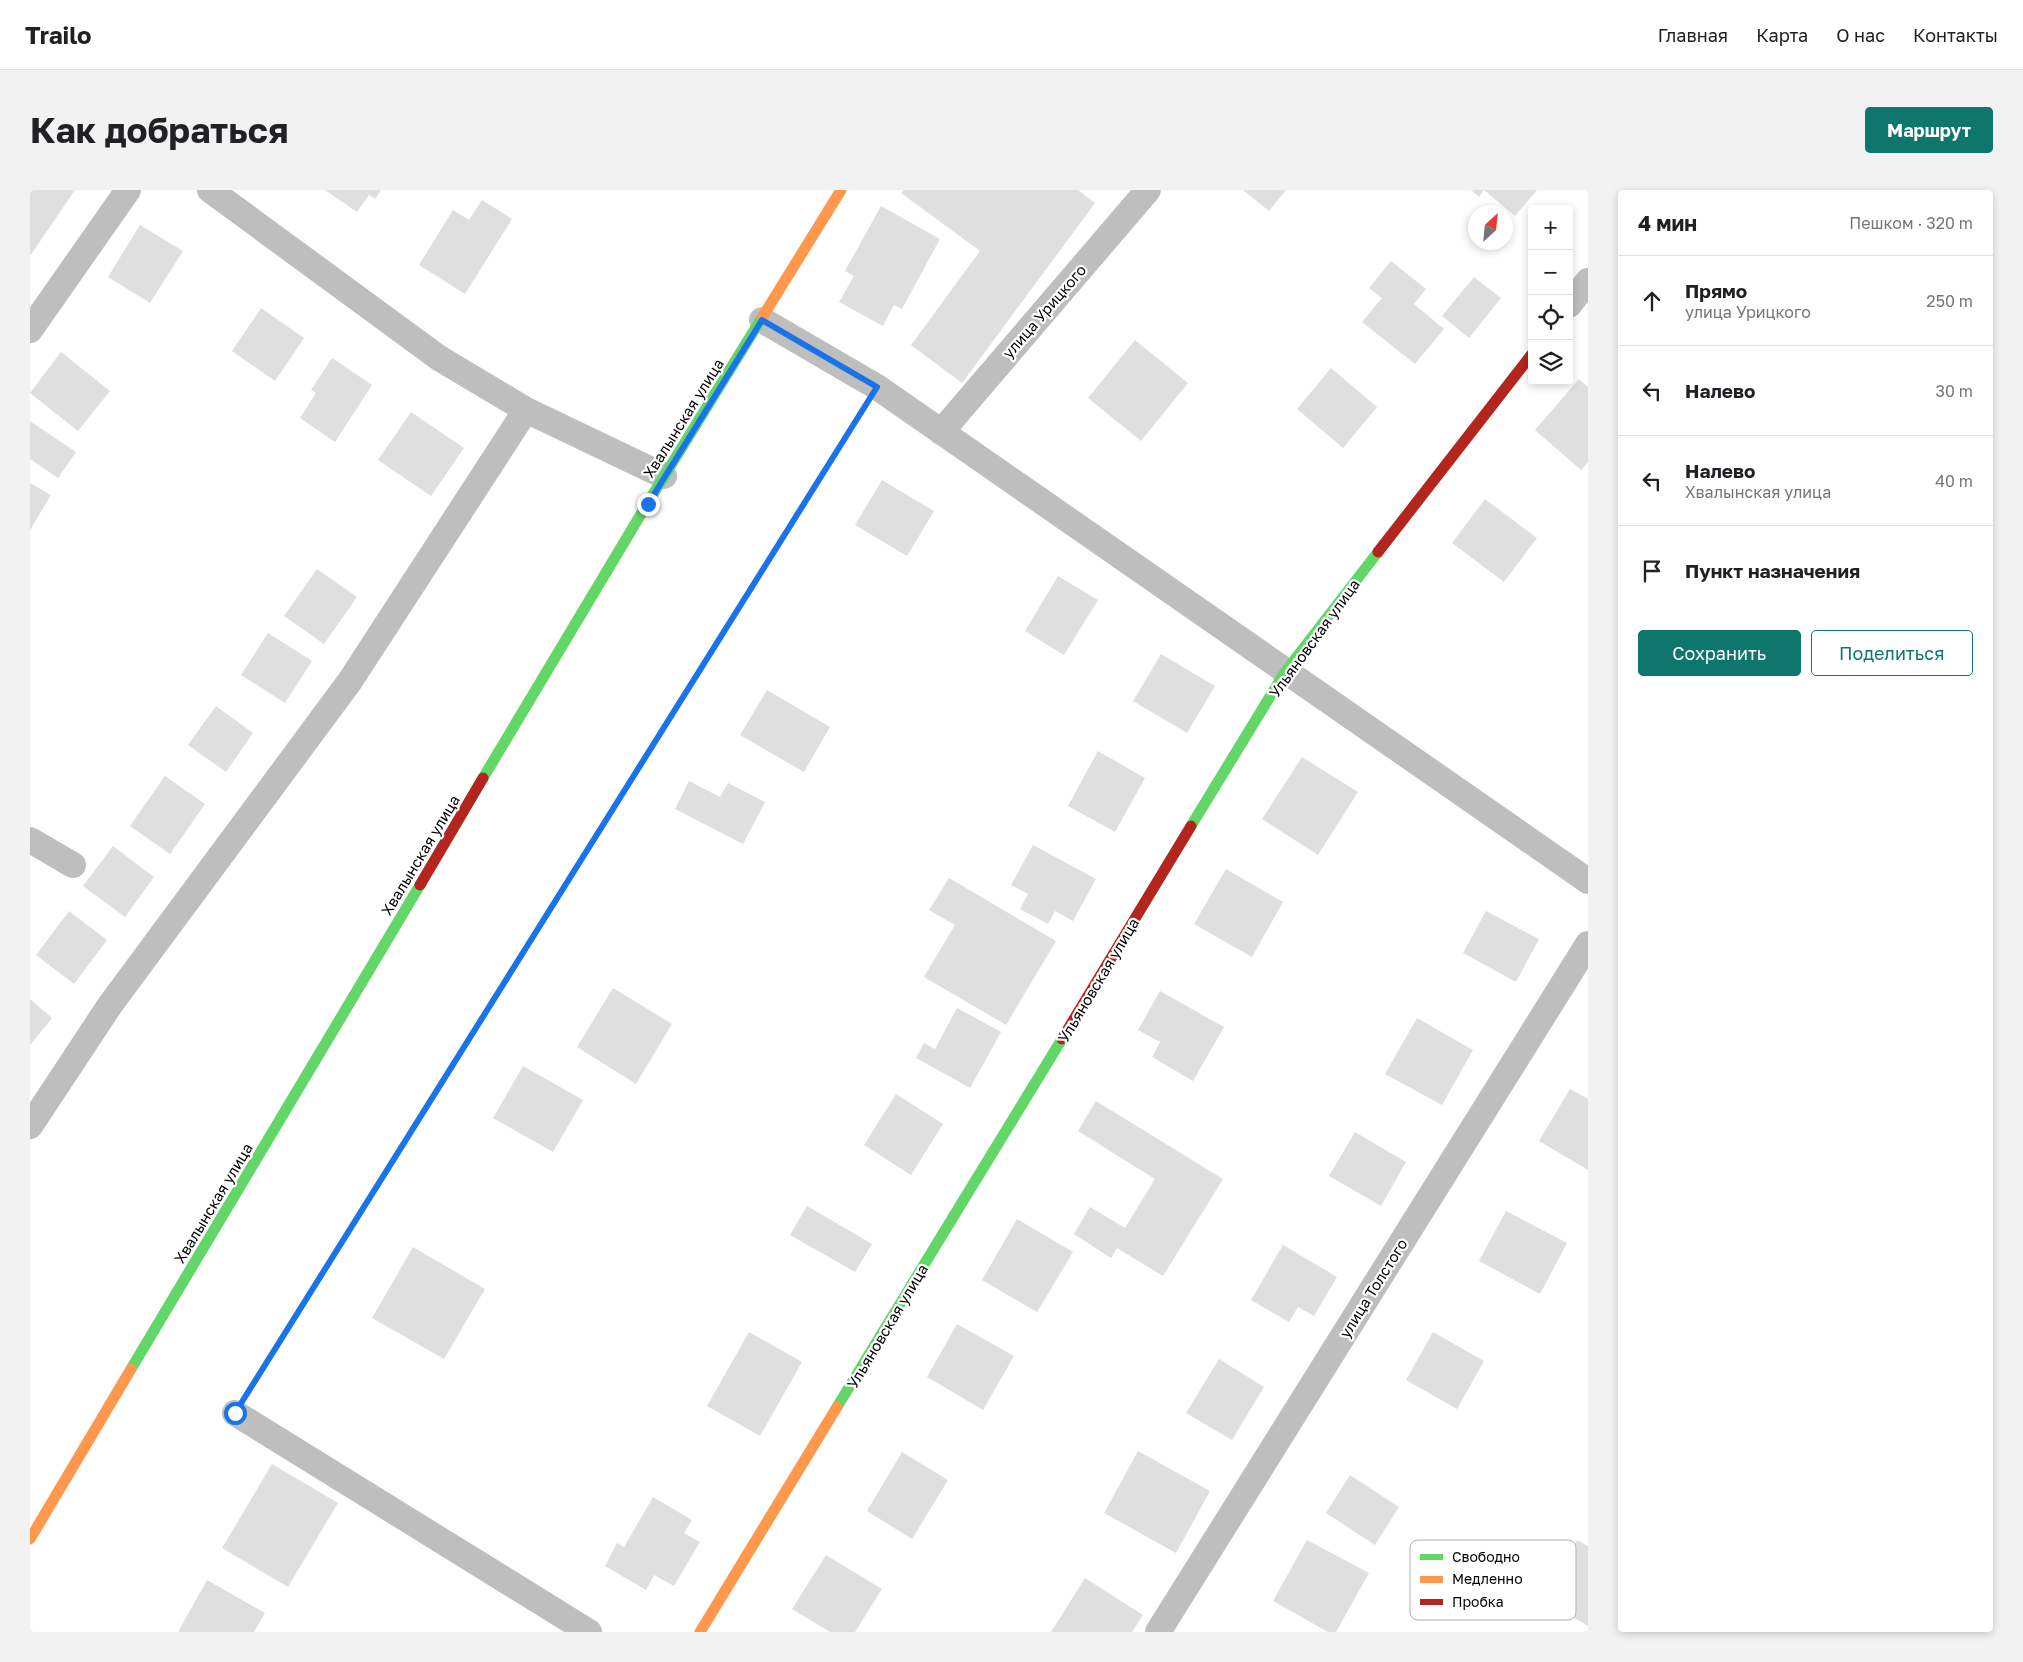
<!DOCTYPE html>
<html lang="ru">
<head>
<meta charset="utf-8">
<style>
  :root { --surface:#fff; --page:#f2f2f2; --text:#202124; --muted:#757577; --line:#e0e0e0; --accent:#0f766e }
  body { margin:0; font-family:"Golos Text",sans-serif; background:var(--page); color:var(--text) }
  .controls { position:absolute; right:15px; top:15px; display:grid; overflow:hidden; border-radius:5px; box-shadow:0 2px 8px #0003 }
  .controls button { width:45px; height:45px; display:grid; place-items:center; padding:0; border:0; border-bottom:1px solid var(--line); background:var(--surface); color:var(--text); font:25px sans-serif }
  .compass { position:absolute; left:1438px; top:15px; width:45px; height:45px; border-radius:50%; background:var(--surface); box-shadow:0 2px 8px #0003; rotate:27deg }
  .stop { position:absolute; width:15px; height:15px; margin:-11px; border:4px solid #1a73e8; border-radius:50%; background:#fff }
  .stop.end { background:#1a73e8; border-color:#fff; box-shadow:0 1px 5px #0008 }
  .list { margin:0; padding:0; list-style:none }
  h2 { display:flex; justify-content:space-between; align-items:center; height:65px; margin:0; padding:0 20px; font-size:21px }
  h2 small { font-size:16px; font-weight:400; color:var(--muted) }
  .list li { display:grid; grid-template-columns:32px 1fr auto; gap:15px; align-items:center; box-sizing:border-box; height:90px; padding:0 20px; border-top:1px solid var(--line) }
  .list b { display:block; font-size:19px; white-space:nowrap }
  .list p { margin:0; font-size:16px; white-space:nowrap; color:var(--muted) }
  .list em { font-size:16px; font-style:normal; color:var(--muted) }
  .actions { display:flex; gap:10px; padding:15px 20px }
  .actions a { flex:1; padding:11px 0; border:1px solid var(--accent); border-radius:5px; text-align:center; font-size:18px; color:var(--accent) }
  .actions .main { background:var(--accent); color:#fff }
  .icon { flex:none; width:28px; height:28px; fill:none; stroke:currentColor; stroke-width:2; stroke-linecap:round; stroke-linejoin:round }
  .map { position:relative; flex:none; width:1558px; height:1442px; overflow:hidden; border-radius:5px }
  header { display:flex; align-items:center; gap:30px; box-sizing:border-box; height:70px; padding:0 25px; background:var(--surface); border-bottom:1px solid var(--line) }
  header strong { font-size:24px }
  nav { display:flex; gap:28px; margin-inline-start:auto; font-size:18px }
  .intro { display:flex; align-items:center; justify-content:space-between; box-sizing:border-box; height:120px; padding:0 30px }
  h1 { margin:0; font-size:35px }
  .button { padding:12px 22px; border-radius:5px; background:var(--accent); color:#fff; font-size:18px; font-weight:700 }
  main { display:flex; gap:30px; padding:0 30px }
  aside { flex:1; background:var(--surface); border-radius:5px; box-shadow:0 2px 8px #0003 }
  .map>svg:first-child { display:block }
</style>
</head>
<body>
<header>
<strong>Trailo</strong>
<nav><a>Главная</a><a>Карта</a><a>О нас</a><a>Контакты</a></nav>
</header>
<div class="intro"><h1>Как добраться</h1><a class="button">Маршрут</a></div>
<main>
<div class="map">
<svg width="1558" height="1442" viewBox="0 0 1558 1442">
  <rect width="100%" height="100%" fill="#fff"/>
  <path fill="#dfdfdf" d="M0,0H45L0,66Z
    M295,0H351L345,9L339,5L327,22Z
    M874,0H1048L1065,13L932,193L881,155L950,61L871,3Z
    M1213,0H1256L1239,21Z
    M1441,0H1507L1485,26L1454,0L1449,7Z
    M452,10L482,29L435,104L389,75L423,20L439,30Z
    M851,16L910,49L872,119L864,115L853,136L809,112L824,86L815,81Z
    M110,35L153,61L120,113L78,87Z
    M1361,71L1396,99L1384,114L1414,139L1385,174L1332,132L1352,108L1339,98Z
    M1444,87L1471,108L1439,148L1412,126Z
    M231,118L274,148L245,191L202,161Z
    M1105,150L1158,193L1111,251L1058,208Z
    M31,162L80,201L48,241L0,203Z
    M302,168L342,195L305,252L270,228L286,203L281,200Z
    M1301,178L1347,217L1313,258L1267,219Z
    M1549,189L1558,197V272L1551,280L1505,240Z
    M381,222L434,258L401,306L348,270Z
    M0,231L46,262L28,288L0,269Z
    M852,290L904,321L877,366L825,335Z
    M0,293L21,305L0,340Z
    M1455,309L1507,348L1474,392L1422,353Z
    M287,379L327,407L294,454L254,426Z
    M1028,386L1068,410L1034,465L995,441Z
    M238,443L282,471L255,513L211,485Z
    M1131,464L1185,496L1157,543L1103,511Z
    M737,500L800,537L774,582L710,545Z
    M186,516L223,543L196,582L158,555Z
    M1068,561L1115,588L1085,642L1038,616Z
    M1272,567L1328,602L1288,665L1232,629Z
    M135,586L175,614L140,664L100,636Z
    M659,591L690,607L698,593L735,612L713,654L645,619Z
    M1003,655L1066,689L1043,731L1025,721L1018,734L990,719L998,704L981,695Z
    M83,656L124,687L95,727L53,696Z
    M1196,679L1253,712L1222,767L1164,734Z
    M919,688L1026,751L976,835L894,787L925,735L899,720Z
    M39,721L77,750L44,794L6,765Z
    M1456,721L1509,749L1486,792L1433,763Z
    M583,798L642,834L606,894L547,857Z
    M1130,801L1194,837L1163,891L1122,867L1130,852L1108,840Z
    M0,809L22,828L0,855Z
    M927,818L971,842L940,898L886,868L894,853L905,859Z
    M1387,828L1443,860L1412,915L1355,884Z
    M493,876L553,910L523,962L463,928Z
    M1540,899L1558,909V980L1509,951Z
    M866,904L913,934L881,985L834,955Z
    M1066,911L1193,989L1133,1086L1087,1058L1081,1068L1044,1044L1060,1017L1095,1038L1125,989L1048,941Z
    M1325,942L1376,972L1351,1016L1299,986Z
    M777,1016L842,1054L825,1082L760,1045Z
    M1476,1021L1537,1053L1510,1104L1449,1071Z
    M987,1029L1043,1062L1007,1122L952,1090Z
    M1253,1055L1307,1087L1284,1126L1268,1117L1259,1132L1221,1110Z
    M383,1057L455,1099L414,1169L342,1128Z
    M927,1134L984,1166L953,1220L897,1187Z
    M719,1142L772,1172L730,1246L677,1216Z
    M1403,1142L1454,1171L1427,1219L1376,1190Z
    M1189,1169L1234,1197L1202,1250L1156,1223Z
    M1108,1261L1180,1301L1146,1363L1074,1323Z
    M872,1262L918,1290L882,1349L837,1321Z
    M242,1274L308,1313L258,1397L192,1358Z
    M1320,1285L1369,1317L1345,1355L1296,1323Z
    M623,1307L662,1330L654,1343L670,1352L644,1396L624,1385L616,1400L575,1376L587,1353L594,1357Z
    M1277,1350L1339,1383L1306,1442H1298L1243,1411Z
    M1547,1350L1558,1356V1436L1512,1409Z
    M796,1365L852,1399L825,1442H800L762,1419Z
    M1055,1388L1113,1425L1102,1442H1021Z
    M177,1390L235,1423L224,1442H148Z"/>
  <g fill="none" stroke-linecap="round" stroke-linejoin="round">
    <path stroke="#b9b9b9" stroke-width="3" stroke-dasharray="1 2.5" stroke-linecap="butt" d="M220,1199L832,221"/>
    <path stroke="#bebebe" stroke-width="26" d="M180,0L409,168L496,220L634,286
      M1539,115L1558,91
      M732,130L847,197L1558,691
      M0,140L98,0
      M911,242L1118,0
      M0,650L43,675
      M0,936L80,815L320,491L496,220
      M205,1223L559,1442
      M1128,1442L1558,754"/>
    <path stroke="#63d668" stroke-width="11" d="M453,588L617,314L733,126
      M1161,636L1255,482L1348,362
      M101,1179L390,695
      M807,1217L1032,849"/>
    <path stroke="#ff974d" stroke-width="11" d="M733,126L811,0
      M0,1349L101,1179
      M670,1442L807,1217"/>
    <path stroke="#b3261e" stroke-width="11" d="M1348,362L1502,164
      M390,695L453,588
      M1032,849L1161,636"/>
  </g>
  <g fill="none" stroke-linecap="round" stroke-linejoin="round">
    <path stroke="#1a73e8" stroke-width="6" d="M205,1223L847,197L732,130L618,314"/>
  </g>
  <g text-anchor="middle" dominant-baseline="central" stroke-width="4.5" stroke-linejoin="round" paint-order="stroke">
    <g font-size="15" fill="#000" stroke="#fff">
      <text transform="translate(1014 121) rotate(-49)">улица Урицкого</text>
      <text transform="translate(653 228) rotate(-58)">Хвалынская улица</text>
      <text transform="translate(1284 448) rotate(-54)">Ульяновская улица</text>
      <text transform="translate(390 665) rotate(-59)">Хвалынская улица</text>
      <text transform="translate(1068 790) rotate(-59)">Ульяновская улица</text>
      <text transform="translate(183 1013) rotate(-59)">Хвалынская улица</text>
      <text transform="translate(1343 1098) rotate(-58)">улица Толстого</text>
      <text transform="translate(857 1136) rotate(-59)">Ульяновская улица</text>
    </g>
  </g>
  <rect x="1380" y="1350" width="166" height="80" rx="8" fill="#fff" stroke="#b2b2b2" stroke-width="1"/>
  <rect x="1390" y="1364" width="23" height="6" fill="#63d668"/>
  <rect x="1390" y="1386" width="23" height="7" fill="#ff974d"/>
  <rect x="1390" y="1409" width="23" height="6" fill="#b3261e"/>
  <g font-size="14" fill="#000">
    <text x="1422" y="1372">Свободно</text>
    <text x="1422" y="1394">Медленно</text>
    <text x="1422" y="1417">Пробка</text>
  </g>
</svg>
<div class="controls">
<button>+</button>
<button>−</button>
<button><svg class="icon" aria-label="locate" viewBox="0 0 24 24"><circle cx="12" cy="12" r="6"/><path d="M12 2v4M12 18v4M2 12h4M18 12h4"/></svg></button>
<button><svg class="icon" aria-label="layers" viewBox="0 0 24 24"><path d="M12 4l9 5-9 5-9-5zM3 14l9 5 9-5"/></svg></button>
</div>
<svg class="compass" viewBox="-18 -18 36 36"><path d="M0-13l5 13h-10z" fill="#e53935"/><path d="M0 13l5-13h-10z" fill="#757577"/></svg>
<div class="stop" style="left:205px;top:1223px"></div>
<div class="stop end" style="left:618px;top:314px"></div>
</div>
<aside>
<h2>4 мин<small>Пешком · 320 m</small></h2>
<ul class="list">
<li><svg class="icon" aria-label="ahead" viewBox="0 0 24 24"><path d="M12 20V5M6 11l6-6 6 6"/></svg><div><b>Прямо</b><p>улица Урицкого</p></div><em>250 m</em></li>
<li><svg class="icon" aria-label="left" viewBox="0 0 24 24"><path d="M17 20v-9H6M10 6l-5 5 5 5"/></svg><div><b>Налево</b></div><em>30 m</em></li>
<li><svg class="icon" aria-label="left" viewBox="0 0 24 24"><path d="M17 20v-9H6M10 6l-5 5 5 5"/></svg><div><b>Налево</b><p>Хвалынская улица</p></div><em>40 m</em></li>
<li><svg class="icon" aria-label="arrive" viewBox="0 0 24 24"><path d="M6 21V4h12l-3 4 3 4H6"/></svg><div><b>Пункт назначения</b></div></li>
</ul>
<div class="actions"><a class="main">Сохранить</a><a>Поделиться</a></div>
</aside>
</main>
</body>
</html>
